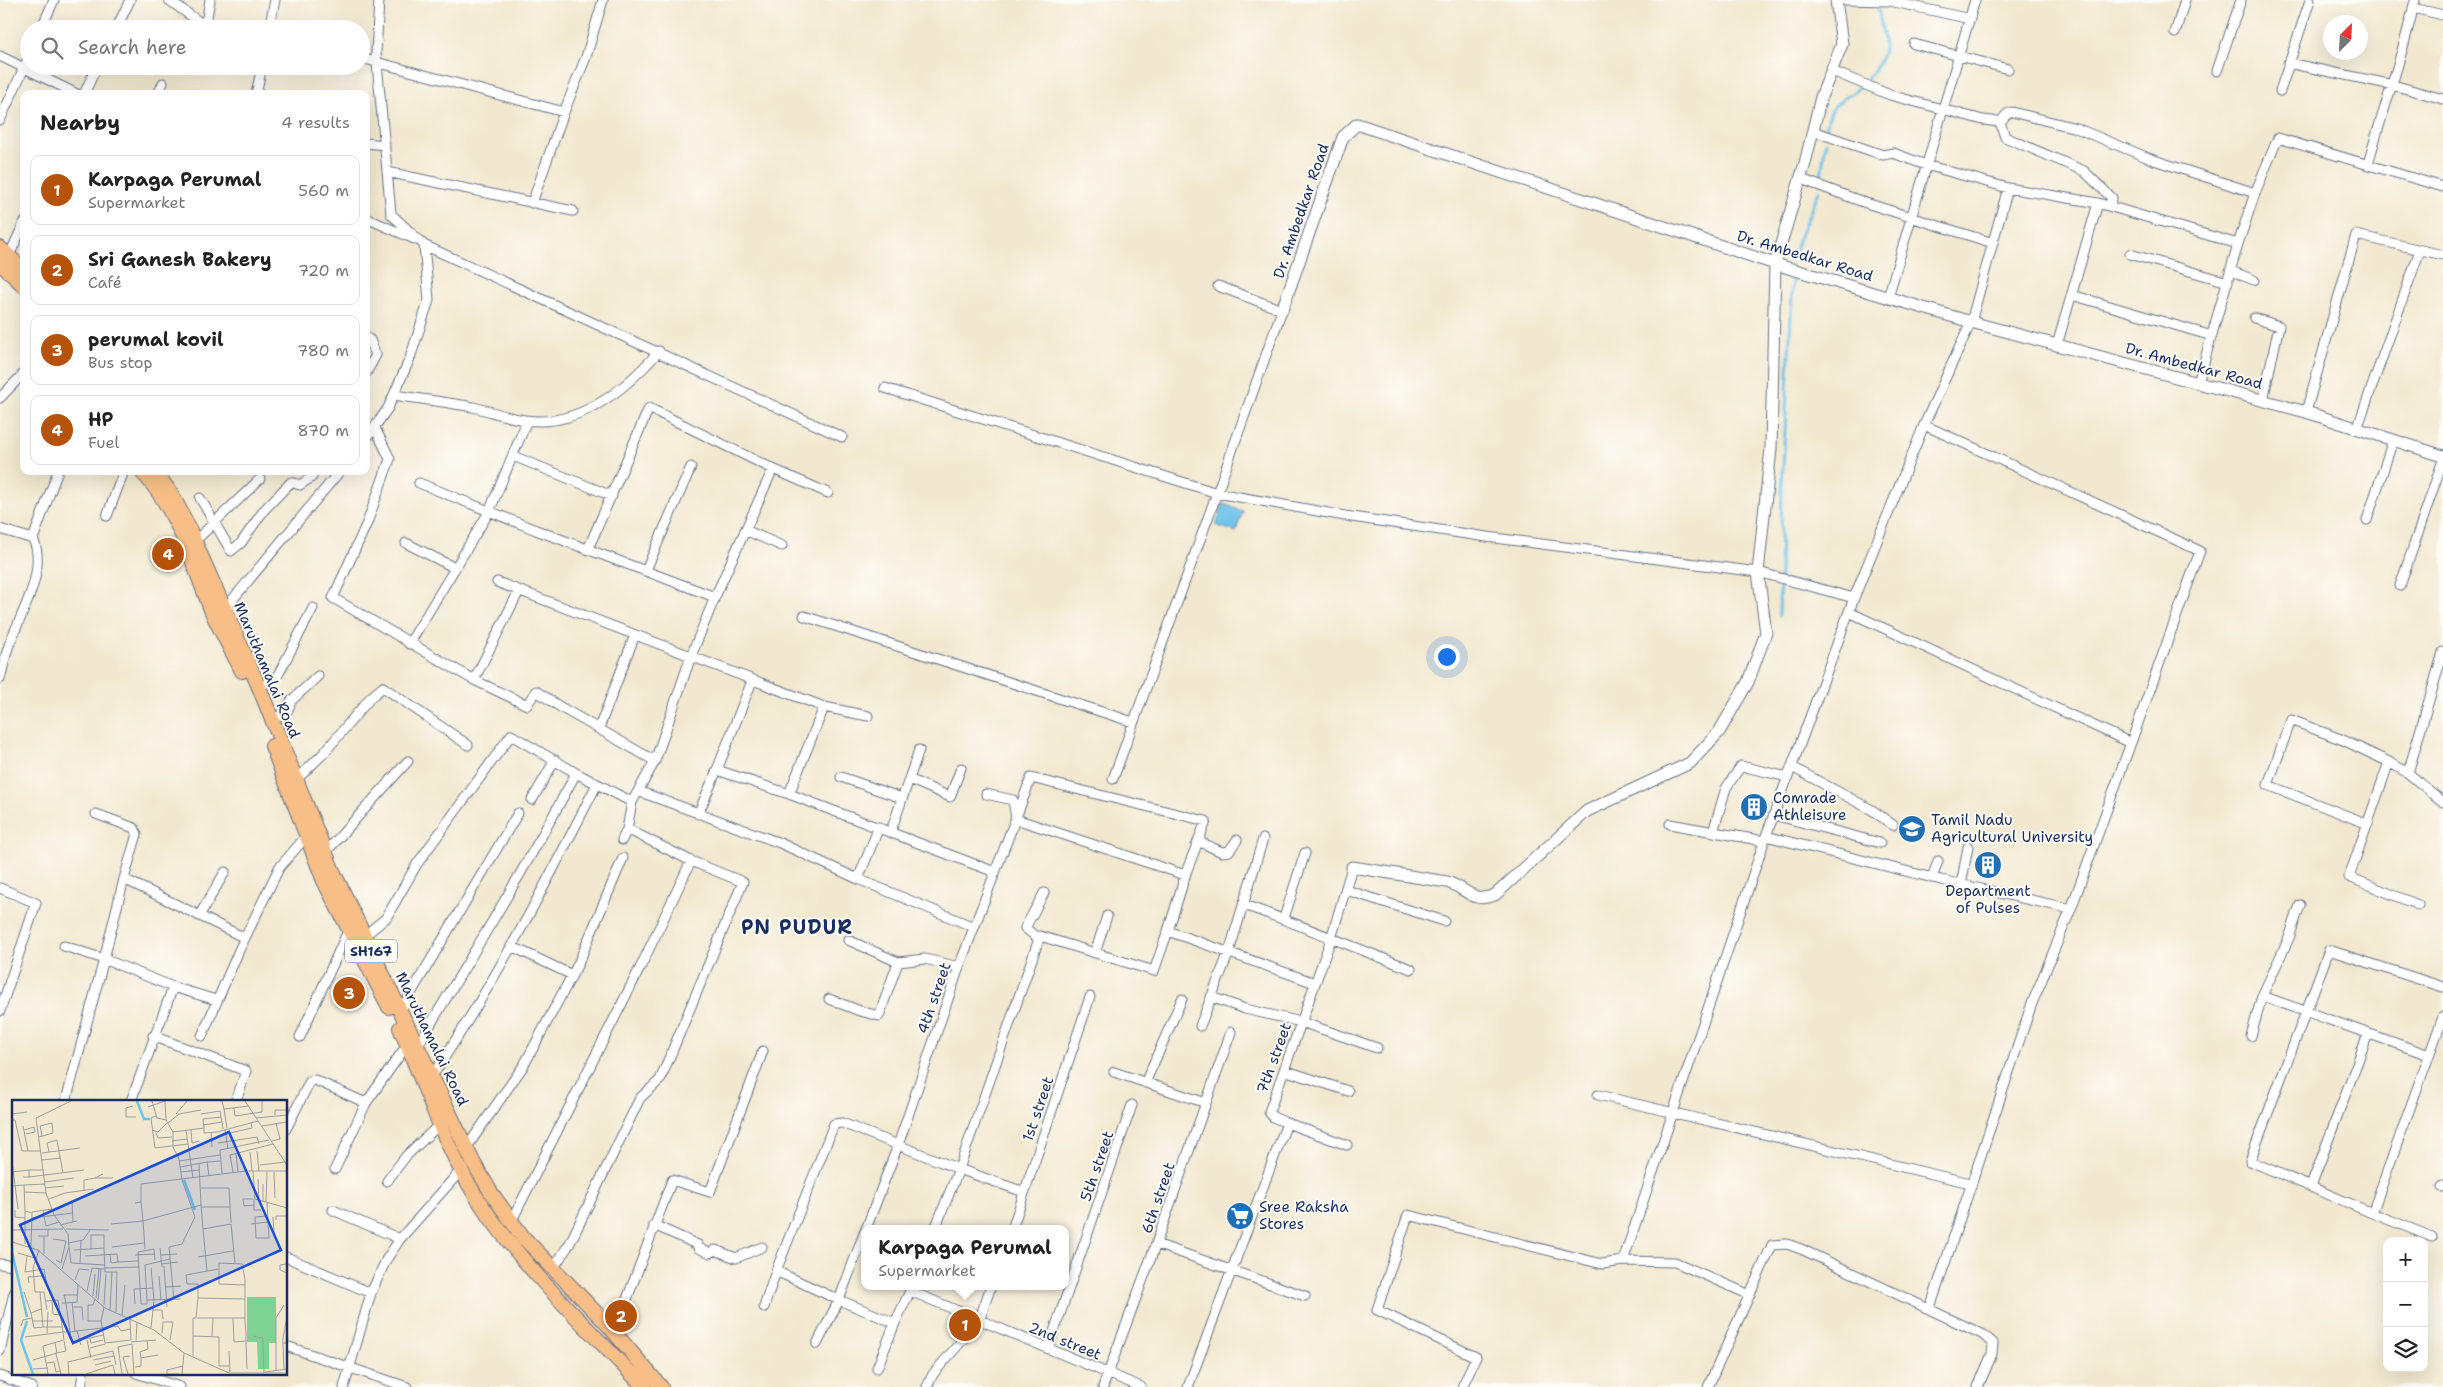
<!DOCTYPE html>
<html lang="en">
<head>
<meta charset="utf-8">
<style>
  :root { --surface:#fff; --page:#f2f2f2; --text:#222; --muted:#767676; --line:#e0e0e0; --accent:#b45309 }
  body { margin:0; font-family:"Shantell Sans",sans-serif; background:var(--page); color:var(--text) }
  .controls { position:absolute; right:15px; bottom:15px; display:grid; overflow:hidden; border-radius:10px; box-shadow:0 5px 20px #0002 }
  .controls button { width:45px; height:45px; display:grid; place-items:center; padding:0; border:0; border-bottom:1px solid var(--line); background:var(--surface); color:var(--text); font:25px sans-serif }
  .compass { position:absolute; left:2323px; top:15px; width:45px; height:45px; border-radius:50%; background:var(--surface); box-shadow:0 5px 20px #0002; rotate:24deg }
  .you { position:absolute; left:1446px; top:656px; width:18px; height:18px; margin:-12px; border:4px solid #fff; border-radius:50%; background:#1a73e8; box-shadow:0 0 0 8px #1a73e833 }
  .badge { display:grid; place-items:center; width:32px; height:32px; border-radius:50%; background:var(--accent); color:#fff; font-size:16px; font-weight:700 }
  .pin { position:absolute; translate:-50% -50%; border:2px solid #fff; box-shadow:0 1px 5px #0006 }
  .popup { position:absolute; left:861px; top:1225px; width:208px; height:65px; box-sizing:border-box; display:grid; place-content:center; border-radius:10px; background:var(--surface); filter:drop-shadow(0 1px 4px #0005); font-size:16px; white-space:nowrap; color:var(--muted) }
  .popup b { font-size:19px; color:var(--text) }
  .popup::after { content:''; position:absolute; left:50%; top:100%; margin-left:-10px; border:10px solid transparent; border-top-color:var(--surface) }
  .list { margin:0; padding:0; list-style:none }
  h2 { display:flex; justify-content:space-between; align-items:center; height:65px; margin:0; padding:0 20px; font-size:21px }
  h2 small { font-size:16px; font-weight:400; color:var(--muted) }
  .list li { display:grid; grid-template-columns:32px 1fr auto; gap:15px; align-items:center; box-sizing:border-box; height:70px; margin:0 10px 10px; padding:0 10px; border:1px solid var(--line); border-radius:10px }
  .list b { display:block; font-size:19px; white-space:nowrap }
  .list p { margin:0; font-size:16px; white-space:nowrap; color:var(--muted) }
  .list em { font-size:16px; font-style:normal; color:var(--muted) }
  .icon { flex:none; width:28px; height:28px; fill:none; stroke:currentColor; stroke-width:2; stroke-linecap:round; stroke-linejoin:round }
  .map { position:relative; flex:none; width:2443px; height:1387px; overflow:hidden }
  .search { position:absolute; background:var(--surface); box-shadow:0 5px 20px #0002; left:20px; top:20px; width:350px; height:55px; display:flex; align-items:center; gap:12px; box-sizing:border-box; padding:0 18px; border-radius:28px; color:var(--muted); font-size:19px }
  .panel { position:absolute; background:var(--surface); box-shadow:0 5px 20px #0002; left:20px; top:90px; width:350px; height:385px; border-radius:10px }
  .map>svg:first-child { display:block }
</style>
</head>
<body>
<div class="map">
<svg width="2443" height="1387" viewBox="0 0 2443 1387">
  <rect width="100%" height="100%" fill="#fdfcf7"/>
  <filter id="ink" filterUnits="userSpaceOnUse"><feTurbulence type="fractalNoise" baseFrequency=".02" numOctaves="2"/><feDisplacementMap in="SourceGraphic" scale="10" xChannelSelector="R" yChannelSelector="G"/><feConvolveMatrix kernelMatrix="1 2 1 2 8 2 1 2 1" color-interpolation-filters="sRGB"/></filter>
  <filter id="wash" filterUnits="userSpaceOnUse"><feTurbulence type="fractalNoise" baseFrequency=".0096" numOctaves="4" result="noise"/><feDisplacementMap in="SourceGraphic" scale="20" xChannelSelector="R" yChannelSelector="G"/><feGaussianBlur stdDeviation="1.12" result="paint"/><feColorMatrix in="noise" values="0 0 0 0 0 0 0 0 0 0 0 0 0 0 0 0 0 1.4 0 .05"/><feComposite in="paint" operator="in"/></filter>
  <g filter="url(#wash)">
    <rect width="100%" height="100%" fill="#f2e8cf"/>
    <path fill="#6ec3ea" stroke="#4479a4" d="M1223,504L1243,511L1236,532L1216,525Z"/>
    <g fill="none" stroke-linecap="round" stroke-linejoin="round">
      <path stroke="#6ec3ea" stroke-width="3" d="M1866,80C1892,53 1884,42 1878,8
        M1826,132C1829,99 1843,103 1861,86
        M1820,183L1826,142
        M1795,261L1797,243L1819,191
        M1779,616L1782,487L1793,278"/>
    </g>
  </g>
  <g filter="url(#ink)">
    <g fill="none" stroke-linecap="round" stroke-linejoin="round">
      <g stroke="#667086" stroke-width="11">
        <path id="minor" d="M169,0L198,21L222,29
          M1844,0L1890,1L1970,19
          M2413,8L2443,15
          M206,23L210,0
          M41,29L54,0
          M116,29L130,0
          M269,29L275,0
          M2175,33L2185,0
          M1914,44L2008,69
          M0,56L77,94
          M361,58L564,112
          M2288,63L2393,85L2443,99
          M1832,71L1890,95L1983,120L2000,122L2007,114L2012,112L2076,128L2151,159L2255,193
          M2217,71L2241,0
          M2280,91L2310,0
          M84,94L97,66
          M158,94L163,83
          M256,94L262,66
          M0,120L29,57
          M2000,122L2005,137L2084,171L2112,198L2109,206
          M1813,131L1883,155L1893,153L1926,165L2008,188L2098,203
          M366,143L385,145
          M2368,164C2383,109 2403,56 2415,0
          M387,172L573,211
          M1801,179L1866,203L1993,243
          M532,203L564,112L586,57L603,0
          M366,218L414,239
          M424,245L842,437
          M2130,254L2228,282
          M9,256L24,223
          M2231,271L2254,280
          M1218,286L1282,310L1217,493L1345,516L1487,537L1758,572L1854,598L1766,836L1941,880L2071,909L2031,1006L1930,1308
          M2072,295L2212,336
          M1888,297L1975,0
          M2254,318L2279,326L2263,400
          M366,337L370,340L376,355L366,373
          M2057,345L2098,203L2238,244
          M2198,383L2238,244L2255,193L2278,138L2443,187
          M885,388L1217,493L1113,779
          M394,395C420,399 447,402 473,407C491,411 508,418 525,420C579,428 626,389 659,351
          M0,398L24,373
          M2306,412L2356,235L2443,255
          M1924,425L2200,551L2071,909
          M375,428L390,459L367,523L333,598L474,680L527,705L536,691L562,708L655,761
          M2357,429L2420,250
          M366,439L388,408L410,358L429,300L424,245L391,214L376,53L379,0
          M513,456L612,496
          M773,469L828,493
          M419,483L536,530L715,597L691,656L655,761L632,802L627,829L691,861L641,966L511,1222
          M200,498L231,551L241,543L264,510L291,482L300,485L312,477L313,471
          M107,516L124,471
          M2367,520L2393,440
          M0,529L33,539C48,569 20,616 9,645C5,656 3,668 0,679
          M745,530L782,546
          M33,539L58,471
          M195,541L260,479
          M406,543L455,568
          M588,549L649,408L773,469L715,597
          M646,570L691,467
          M497,582L824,707L789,794L995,872
          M2400,586L2443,460
          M1854,598L1924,425L1971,322L2008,188
          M223,611L340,471
          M1849,612L2131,743
          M804,616L1133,722
          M409,644L489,512L527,421
          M2443,652L2408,773L2443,802
          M474,680L519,591
          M752,681L717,770L789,794
          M259,687L271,681L278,675L313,608
          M824,707L868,716
          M272,721L288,710L291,701L318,676
          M599,728L635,635
          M1792,767L1872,810L1893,825
          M2408,773L2389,762L2349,877L2418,905
          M841,777L902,798
          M909,779L950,797L961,768
          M296,780L323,754L371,697L383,687L468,745
          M638,791L780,843L858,879L974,927
          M986,794L1013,800L1016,819L1185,875
          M532,800L555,760
          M96,814L134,828L137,834L124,879
          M698,814L717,770
          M1774,815L1880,843
          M1670,824L1764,841
          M2368,824L2268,785L2291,720L2343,740L2389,762
          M891,831L919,750
          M1713,832L1726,788L1741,766L1788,777
          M622,840L627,829
          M1198,841L1222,852L1229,851L1237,840
          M325,853L408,761
          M1932,878L1938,861
          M858,879L879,827
          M1961,885L1968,847
          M0,888L36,903L0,1011
          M1346,890L1444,921
          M1244,905C1301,925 1355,948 1411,969
          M199,916L225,872
          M1284,918L1305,853
          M364,936L386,918L417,864L511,735L576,773L632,802
          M1039,939L1025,928L1044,893
          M848,940L898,962L925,959L959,967
          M64,946L104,959L124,879L245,938
          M511,946L572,975
          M1095,953L1107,916
          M2443,987L2329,950L2250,1161L2372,1213L2443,1017
          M2262,996L2429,1055
          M1211,997L1245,1009L1301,1022L1377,1048
          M829,999L860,1011L879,1016L898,962
          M401,1010L518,813
          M1200,1026L1229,952L1263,839
          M153,1036L246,1071L236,1101
          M202,1036L240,948L279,868L309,833
          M2251,1036L2262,996L2289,938L2300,905
          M300,1037L348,931
          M418,1045C472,955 527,866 576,773
          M1284,1070L1348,1091
          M1114,1072L1206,1103
          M432,1076C495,983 546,884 597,784
          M1145,1083L1182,999
          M1598,1095L1970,1183
          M66,1101L104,959L173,987L216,1000
          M131,1101L173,987
          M1287,1123L1347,1145
          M286,1129L310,1081L315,1080L366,1103L407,1045
          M467,1147L524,1065L578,964L623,858
          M335,1169L366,1103
          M387,1181L406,1156L441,1123
          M2311,1186L2368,1034
          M2442,1187L2443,1186
          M333,1210L400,1239
          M2372,1213L2432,1237
          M654,1225L698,1245V1248L710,1253L715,1250L736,1258L762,1247
          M866,1229L898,1145L959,967L1031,778L1206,821L1187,870L1168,931
          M935,1229L959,1169L1040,936L1154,971L1168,931L1315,983
          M1012,1229L1090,997
          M865,1231L839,1300L895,1323L910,1291
          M1156,1244L1305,1296
          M286,1257L371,1293
          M1623,1261L1766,836
          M0,1264L14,1266
          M553,1269L570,1243L640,1098L660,1080L743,882L691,861
          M776,1271L834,1124L842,1123L959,1169L1024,1192
          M912,1286L910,1291L1141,1387
          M764,1307L776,1271L839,1300L817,1344
          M608,1325L627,1299L672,1180L710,1192L763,1051
          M286,1346L407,1387
          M1048,1349L1132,1105
          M0,1351L14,1293
          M877,1368L895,1323
          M136,1373L180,1387
          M0,1376L32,1387
          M81,1387L83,1373
          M344,1387L371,1293L386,1260L400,1239L463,1168
          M927,1387L933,1374L979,1321L991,1286
          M1103,1387L1156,1244L1231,1032
          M1188,1387L1287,1123L1273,1117L1269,1112L1331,939L1352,867
          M1462,1387L1476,1357L1377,1310L1408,1215L1602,1264L1623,1261L1675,1262L1750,1295
          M1708,1387L1772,1245L1787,1244L1801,1249L1984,1335L1993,1343L1992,1354L1978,1387"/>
      </g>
      <g stroke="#667086" stroke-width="13">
        <path id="tertiary" d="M1282,310L1343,137L1357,124L1775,264L1971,322L2306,412L2443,456
          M1352,867L1447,882C1467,888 1472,904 1495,895L1587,811L1690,763L1719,732L1748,682L1766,633L1758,572L1771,448L1775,264L1805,163L1821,97L1842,44L1836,0"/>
      </g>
      <g stroke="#667086" stroke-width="16">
        <path id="primary" d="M0,248L24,270
          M0,263L24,286
          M141,471C178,509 193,565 212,612C221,632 232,651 242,671
          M154,471L171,493L187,524L259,687L332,869L473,1162L492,1194L523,1237L608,1325L661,1387
          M272,746L324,881L389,1007
          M400,1028C426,1087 446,1153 483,1207C528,1273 589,1329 644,1387"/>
      </g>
      <use href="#minor" stroke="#fff" stroke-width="9"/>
      <use href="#tertiary" stroke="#fff" stroke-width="11"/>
      <use href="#primary" stroke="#f7be87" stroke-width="14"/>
    </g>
  </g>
  <defs>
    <g id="building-disc" transform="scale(1.4375)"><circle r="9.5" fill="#1f6fb2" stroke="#fdfcf7"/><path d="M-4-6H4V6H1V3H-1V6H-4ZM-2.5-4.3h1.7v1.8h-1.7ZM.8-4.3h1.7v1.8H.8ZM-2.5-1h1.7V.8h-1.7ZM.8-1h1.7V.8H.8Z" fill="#fff"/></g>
    <g id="university-disc" transform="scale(1.4375)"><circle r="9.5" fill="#1f6fb2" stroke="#fdfcf7"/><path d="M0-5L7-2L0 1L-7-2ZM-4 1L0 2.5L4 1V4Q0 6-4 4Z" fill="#fff"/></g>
    <g id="supermarket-disc" transform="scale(1.4375)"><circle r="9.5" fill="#1f6fb2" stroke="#fdfcf7"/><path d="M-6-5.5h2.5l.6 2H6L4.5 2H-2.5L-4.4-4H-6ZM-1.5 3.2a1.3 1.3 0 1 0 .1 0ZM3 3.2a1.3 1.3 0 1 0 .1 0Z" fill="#fff"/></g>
  </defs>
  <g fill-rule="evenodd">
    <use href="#building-disc" x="1754" y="807"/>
    <use href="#university-disc" x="1912" y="829"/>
    <use href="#building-disc" x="1988" y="865"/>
    <use href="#supermarket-disc" x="1240" y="1216"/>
  </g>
  <g text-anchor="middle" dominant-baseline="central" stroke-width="4" stroke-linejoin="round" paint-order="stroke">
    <rect fill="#fdfcf7" stroke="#5f6c8c" stroke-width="1" x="345" y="939.5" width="52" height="23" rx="4"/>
    <g font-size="14" font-weight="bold" fill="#1b2f5e">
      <text x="371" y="951">SH167</text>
    </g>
    <g font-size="15" fill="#1b2f5e" stroke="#fdfcf7">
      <text transform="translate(1301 211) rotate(-71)">Dr. Ambedkar Road</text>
      <text transform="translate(1805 256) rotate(17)">Dr. Ambedkar Road</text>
      <text transform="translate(2194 366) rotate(15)">Dr. Ambedkar Road</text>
      <text transform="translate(267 670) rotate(67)">Maruthamalai Road</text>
      <text transform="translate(934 998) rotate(-71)">4th street</text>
      <text transform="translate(432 1039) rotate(64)">Maruthamalai Road</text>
      <text transform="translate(1274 1058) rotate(-70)">7th street</text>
      <text transform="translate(1038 1109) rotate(-71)">1st street</text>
      <text transform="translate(1097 1166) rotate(-71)">5th street</text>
      <text transform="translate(1158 1198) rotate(-71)">6th street</text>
      <text transform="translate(1065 1341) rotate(22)">2nd street</text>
    </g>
    <g font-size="15" fill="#1b2f5e" stroke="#fdfcf7" text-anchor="start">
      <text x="1773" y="798">Comrade<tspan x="1773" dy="17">Athleisure</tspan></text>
      <text x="1931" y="820">Tamil Nadu<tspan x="1931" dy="17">Agricultural University</tspan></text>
      <text x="1988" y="891" text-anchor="middle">Department<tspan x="1988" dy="17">of Pulses</tspan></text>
      <text x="1259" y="1207">Sree Raksha<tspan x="1259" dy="17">Stores</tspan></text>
    </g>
    <g font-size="20" font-weight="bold" letter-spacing="1" fill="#1b2f5e" stroke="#fdfcf7">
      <text x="797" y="927">PN PUDUR</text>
    </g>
  </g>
  <g transform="translate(12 1100)">
    <rect width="275" height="275" fill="#f2e8cf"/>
    <path d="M235,197H264V243H257V269H246L245,242H235Z" fill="#7ed294"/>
    <path fill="none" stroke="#6ec3ea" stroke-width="2.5" d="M125,1L132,19H138M172,80L183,110M0,152L15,217M15,221L9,240L21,274"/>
    <path fill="none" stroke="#9c9ea2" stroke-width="1" d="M140,1L145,18L154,20M153,1L154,20L161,32V47L167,59L170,80L183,117L170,144L157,147L162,200M210,1L212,9L237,6M233,1L275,65M121,6L114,8V17H124M136,7L153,1M222,8L223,16L250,12V1M212,9L215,28M0,14L15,12M164,14L175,1M189,14L208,11L211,29M263,15V10H275M144,16L139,18L143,48L176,44L174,30M244,18L275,15M0,20H3L10,51H29M156,23L167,14L189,10M191,25L210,22M11,26L16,51M250,26L275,22M192,28L191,19L209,17M179,29L180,43L187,41M213,29L216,49M12,30L22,27L23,32L14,34M140,30L146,32L155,23M161,32L192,28V33L205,32L246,21M199,32L200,47M144,33L146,38L160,37M214,34L240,28L239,23M27,37L41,33L40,23L28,26L30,36M160,41L175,39M260,41L268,39L264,23M206,43L245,37L247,44M176,44L181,78M245,51L247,71M37,52L35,43L45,40L51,73M238,52L240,71M30,53L68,48M224,54L226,72M30,60L49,58M0,61L6,109M167,61L208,55M187,64L189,105M248,65L273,62M168,67L195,62M17,70H32M241,71L243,99L275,108M0,72L17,70V77H11M169,72L187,70M221,72L218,55L261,44M262,72L263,98M210,73L208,50L257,40M91,74L83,78H101M197,76L195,62L208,61M17,77L72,70M246,79L247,100M33,82L62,78M251,84V101M12,85L33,84M0,86L12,85L13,111L20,113L19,146M33,88L52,86M189,88H217L219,123M72,90V80L83,78M12,92L34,93M37,99L53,93L82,89M241,99H231L232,106L242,105M242,99V110H249M60,101L61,122M129,102V84L234,71H275M254,102L255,72M123,103L129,102L131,121L189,105L191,129L219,124L223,163M255,103L257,138H244L243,117L255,116M190,107H218M3,110V117L13,118M31,111L34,126L47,122M20,112L40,109M261,117L262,133M20,118L61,113M264,120V116H275M99,124L131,121L133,149M239,124L256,122M48,125L65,121M54,129L97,130M191,129L195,171M0,130L51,129M26,136H36V130M41,139L54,141L49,163L44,160M0,142L26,150L93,208L142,230L172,253L217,273H275M57,143L71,140L78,130M13,144V111M57,147L59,163L93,165M100,147L132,143M148,148L150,167M79,149V135H92V148M27,150L21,168L23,192H28L31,227H50M62,150L92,148L93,172H100L98,210M6,153L23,158M32,154V136M98,154L99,163L106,162M123,155L143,154M149,155L165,154M15,156L13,172L32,169L35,186M73,156L105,154L106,162L126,161M186,157L221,151M158,159L133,165L135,200L169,199M68,164L69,141M149,164L166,162M275,164L268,165V170L275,173M152,166L155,207M93,168L127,167M50,169L57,147L56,134L42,115L34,93L24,18L59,1M100,172H105L104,212M147,176L149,200M63,180L67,169L77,170M17,183L16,177L31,176M233,185L207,184V163L230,164L233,179V222L234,233V243L235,269M154,187L169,186M75,191L80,168L92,169M12,192L19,213M28,192H32L35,210M81,196L83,174M84,198L87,169M186,198V184H175L174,175L206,169M83,199L81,205H76V221H89M86,200L89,169M135,200V204H129L126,152L142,149L143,160M40,201L41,214L47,215M60,202L63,231M65,202L54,203L58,232L65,231M65,202L66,185M50,203H54L52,195H65M123,204L122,189L141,188M92,205L94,174M61,207H70L71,220M92,207L89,221L93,243L119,240L118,220M29,209L19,213L22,228L31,227M140,210H150L151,219M110,215L113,185M275,217L271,238V243H275M185,218H233M221,218L222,242L234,241M20,221H41M9,226L11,220L20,218M139,228L142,200L139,168M35,233L36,212M150,233L151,222H161L158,240M181,236L207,237V266H217M200,236L201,218M241,236L251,238L252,273M13,237L51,232L46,200L34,201M78,239L79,243L91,240M75,240L79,258M124,241L125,222M119,242L144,240M43,243L45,253L54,251L52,241M271,243L272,269M120,244L122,274M69,245L65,231L106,226L109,231L118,229M78,248L93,244M217,251L218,272M44,254L49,274M181,256V218H184L186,198L233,199M129,258L128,252L136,249L135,241M21,260L45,253M81,260L102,256M35,263L42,262L44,272L48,271M83,265L99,261M123,267L129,266V258L146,255M21,269L36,268M264,270V218L272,205M253,272L275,269M36,274L31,246L52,240L51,232H58L60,242L91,235M57,274L56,262L101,251L104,265M74,274L101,265L103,274M110,274L106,247L120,244M116,274L111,257L118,256M167,274H155V270L171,266M170,274L172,253"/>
    <path fill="#1d4ed8" fill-opacity="0.15" stroke="#1d4ed8" stroke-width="2.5" d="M217,32L269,150L61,243L8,125Z"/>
    <rect width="275" height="275" fill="none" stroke="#1b2f5e" stroke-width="2.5"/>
  </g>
</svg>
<div class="controls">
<button>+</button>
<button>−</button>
<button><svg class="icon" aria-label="layers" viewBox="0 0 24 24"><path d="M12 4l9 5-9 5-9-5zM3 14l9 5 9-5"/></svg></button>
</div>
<svg class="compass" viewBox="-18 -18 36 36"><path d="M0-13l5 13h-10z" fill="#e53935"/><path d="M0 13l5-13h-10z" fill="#767676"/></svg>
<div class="you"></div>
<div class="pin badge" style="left:965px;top:1325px">1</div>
<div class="popup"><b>Karpaga Perumal</b>Supermarket</div>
<div class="pin badge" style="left:621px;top:1316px">2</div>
<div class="pin badge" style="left:349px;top:993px">3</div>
<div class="pin badge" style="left:168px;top:554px">4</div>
<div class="search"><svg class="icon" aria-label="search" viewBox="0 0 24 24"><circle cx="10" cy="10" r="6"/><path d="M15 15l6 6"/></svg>Search here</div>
<section class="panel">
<h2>Nearby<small>4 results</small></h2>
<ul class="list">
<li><span class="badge">1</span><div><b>Karpaga Perumal</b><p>Supermarket</p></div><em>560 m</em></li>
<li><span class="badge">2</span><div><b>Sri Ganesh Bakery</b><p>Café</p></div><em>720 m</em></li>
<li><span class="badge">3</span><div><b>perumal kovil</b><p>Bus stop</p></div><em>780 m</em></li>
<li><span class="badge">4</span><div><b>HP</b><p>Fuel</p></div><em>870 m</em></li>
</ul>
</section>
</div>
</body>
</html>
